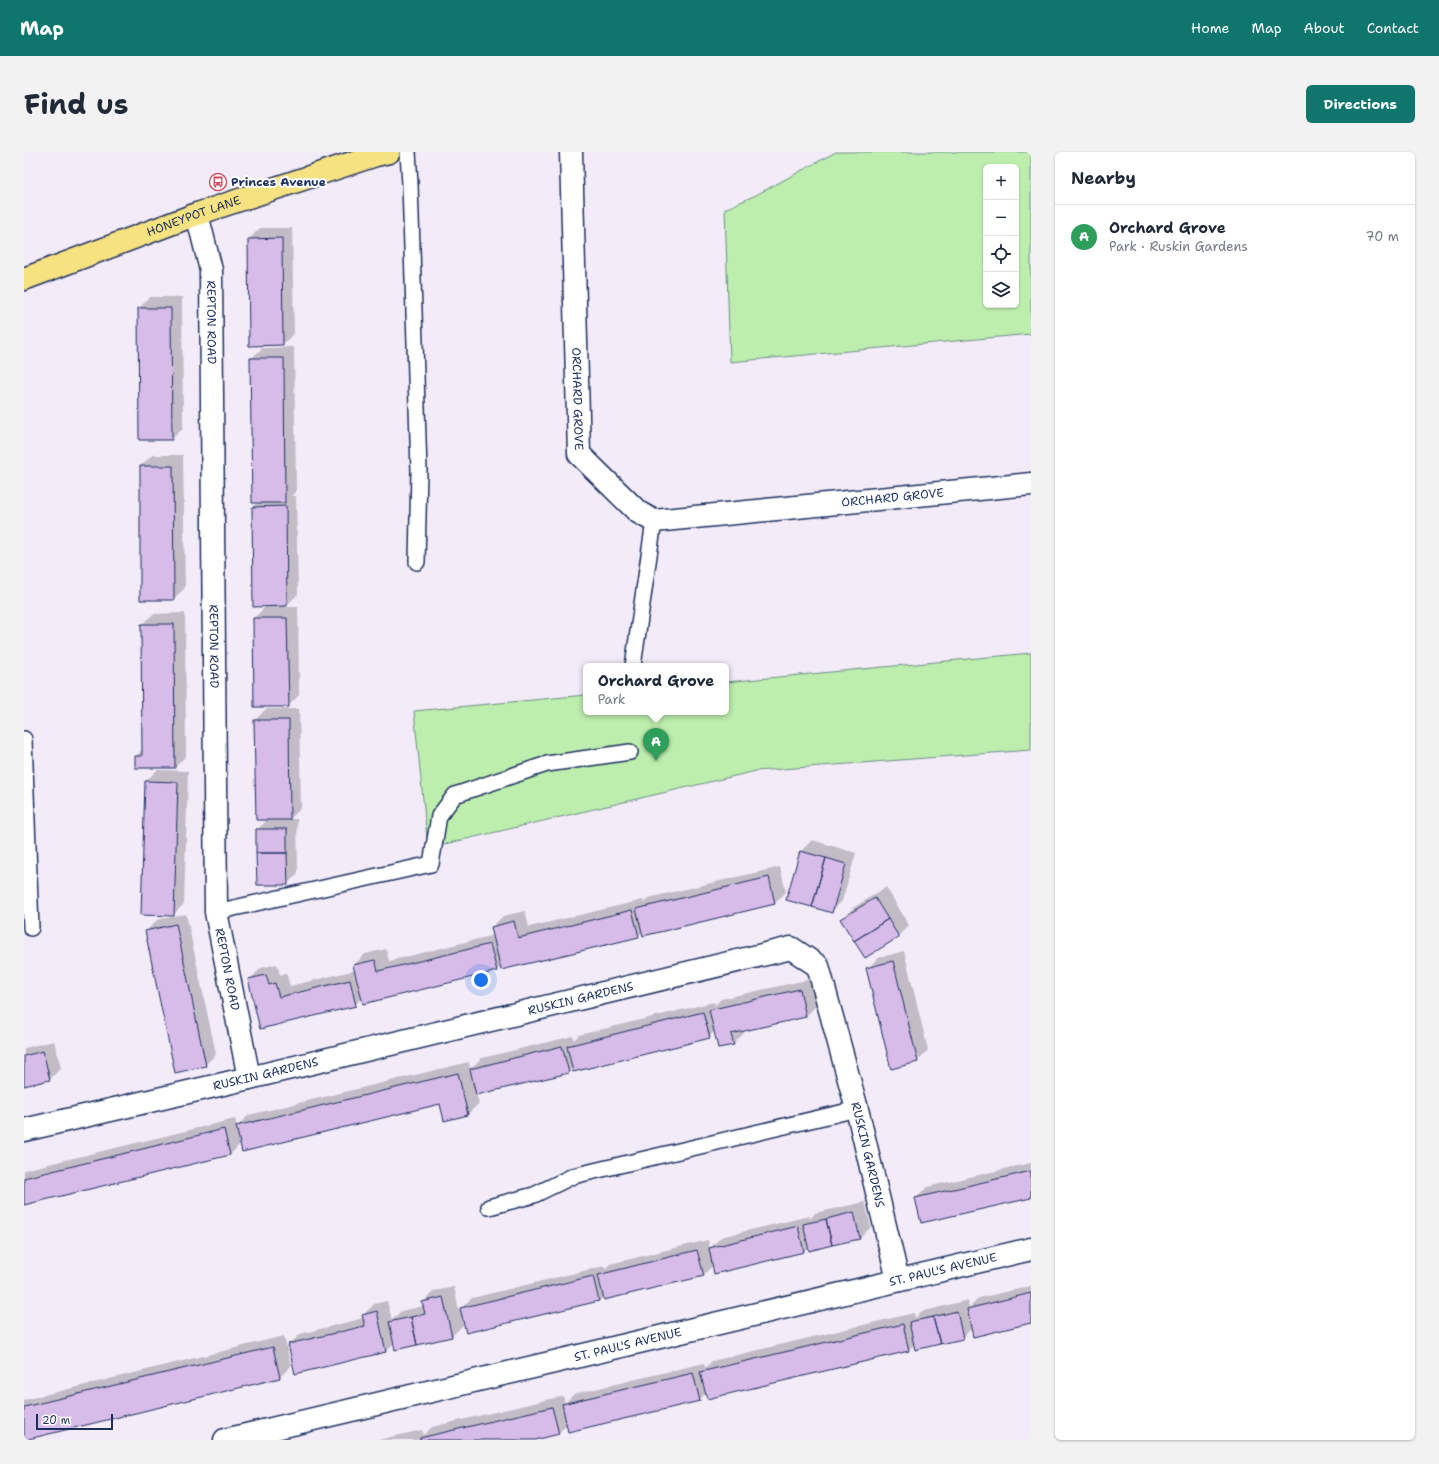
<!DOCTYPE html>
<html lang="en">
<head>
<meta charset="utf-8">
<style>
  :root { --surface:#fff; --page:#f2f2f3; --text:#1f2937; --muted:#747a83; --line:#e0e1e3; --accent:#0f766e }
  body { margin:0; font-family:"Shantell Sans",sans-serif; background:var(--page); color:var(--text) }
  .controls { position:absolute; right:12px; top:12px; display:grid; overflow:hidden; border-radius:6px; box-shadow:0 1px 3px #0004 }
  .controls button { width:36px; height:36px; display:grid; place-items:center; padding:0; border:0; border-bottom:1px solid var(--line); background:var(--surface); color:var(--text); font:20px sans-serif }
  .scale { position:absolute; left:12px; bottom:10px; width:77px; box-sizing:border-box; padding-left:4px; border:2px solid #1b2f5e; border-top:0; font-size:11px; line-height:14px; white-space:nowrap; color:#1b2f5e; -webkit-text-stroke:3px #fff; paint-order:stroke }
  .you { position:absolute; left:457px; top:828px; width:14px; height:14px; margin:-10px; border:3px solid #fff; border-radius:50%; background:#1a73e8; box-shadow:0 0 0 6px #1a73e833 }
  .badge { display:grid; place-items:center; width:26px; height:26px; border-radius:50%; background:var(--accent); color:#fff; font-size:13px; font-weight:700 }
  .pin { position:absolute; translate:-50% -33px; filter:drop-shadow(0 1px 2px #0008) }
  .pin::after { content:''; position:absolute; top:21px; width:14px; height:12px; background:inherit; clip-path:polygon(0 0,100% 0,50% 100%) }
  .popup { position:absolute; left:559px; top:511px; width:146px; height:52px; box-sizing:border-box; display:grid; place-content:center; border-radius:6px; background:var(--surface); filter:drop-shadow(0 1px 3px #0005); font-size:13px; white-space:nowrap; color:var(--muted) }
  .popup b { font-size:15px; color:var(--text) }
  .popup::after { content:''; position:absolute; left:50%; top:100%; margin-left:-8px; border:8px solid transparent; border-top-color:var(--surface) }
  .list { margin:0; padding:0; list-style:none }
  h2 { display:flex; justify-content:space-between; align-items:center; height:52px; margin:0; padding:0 16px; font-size:17px }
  h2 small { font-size:13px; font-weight:400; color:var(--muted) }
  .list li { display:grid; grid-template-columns:26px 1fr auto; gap:12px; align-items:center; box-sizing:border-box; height:64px; padding:0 16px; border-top:1px solid var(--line) }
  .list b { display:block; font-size:15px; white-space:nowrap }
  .list p { margin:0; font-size:13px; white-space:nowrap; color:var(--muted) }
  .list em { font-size:13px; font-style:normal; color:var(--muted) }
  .icon { flex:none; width:22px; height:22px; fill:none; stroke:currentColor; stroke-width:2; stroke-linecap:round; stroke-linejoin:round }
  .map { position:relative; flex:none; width:1007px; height:1288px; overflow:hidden; border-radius:6px }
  header { display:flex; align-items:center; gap:24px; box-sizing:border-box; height:56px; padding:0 20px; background:var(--accent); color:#fff }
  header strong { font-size:19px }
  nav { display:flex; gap:22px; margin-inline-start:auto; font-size:14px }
  .intro { display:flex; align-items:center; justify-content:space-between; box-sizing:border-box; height:96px; padding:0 24px }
  h1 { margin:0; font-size:28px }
  .button { padding:10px 18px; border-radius:6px; background:var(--accent); color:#fff; font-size:14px; font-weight:700 }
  main { display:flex; gap:24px; padding:0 24px }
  aside { flex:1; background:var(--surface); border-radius:6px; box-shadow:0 1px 3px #0004 }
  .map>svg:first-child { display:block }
</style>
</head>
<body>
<header>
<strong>Map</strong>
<nav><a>Home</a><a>Map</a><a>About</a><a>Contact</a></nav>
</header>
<div class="intro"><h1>Find us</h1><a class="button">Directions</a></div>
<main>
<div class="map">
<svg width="1007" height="1288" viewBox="0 0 1007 1288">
  <rect width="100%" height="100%" fill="#f3ebf8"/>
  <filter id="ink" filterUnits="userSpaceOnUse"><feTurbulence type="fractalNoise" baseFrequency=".025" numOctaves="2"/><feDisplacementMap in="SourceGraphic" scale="8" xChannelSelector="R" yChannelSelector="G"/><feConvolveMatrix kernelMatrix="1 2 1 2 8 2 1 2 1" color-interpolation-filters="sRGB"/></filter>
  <g filter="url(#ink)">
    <path fill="#bdeeae" stroke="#6c8e86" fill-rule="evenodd" d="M812,0H1007V182L706,210L701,57L732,43ZM962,15H992V153H962Z
      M1007,501V598L732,619L404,696L390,559L562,543V560H702V530Z"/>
    <path fill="#0003" d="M236,76H268L270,181L259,192L225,87Z
      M126,145H158L159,276L148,287L115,156Z
      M270,195L272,339L267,344H272L274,442L261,455H274L275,543L264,554L230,466L243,453L229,355L234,350L227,207L238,196Z
      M128,303H159L161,436L149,447L117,314Z
      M161,461L162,604L151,615L112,604L119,597L118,473L129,462Z
      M242,557H275L277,656L266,667H273L274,721L263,732L233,678L244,667L231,568Z
      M133,618L164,619L160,752L149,763L122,629Z
      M788,688L832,701L818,749L807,760L763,747L777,699Z
      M756,715L762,740L751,751L619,782V780L614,784L477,814L473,818L338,846L331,853L237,875L226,827L237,816L253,812L256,823L262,821L266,834L332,818L330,813L341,802L362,797L365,809L470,783L468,775L479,764L501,759L505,775L619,748L620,751L624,746Z
      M862,735L885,773L874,784L818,767L829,756Z
      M162,762L192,902L181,913L122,779L133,768Z
      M880,799L904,898L893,909L843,817L854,806Z
      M787,827L793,853L782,864L720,878V881L709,892L691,879L685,885L549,915L544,920L452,942L455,951L444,962L416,951L217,991L206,1003L0,1052V1018L211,967L213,974L225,963L445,910L446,917L458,906L549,884L550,888L555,883L690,850L691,853L697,847Z
      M30,889L37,916L26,927L0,933V896Z
      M1007,1011V1045L892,1046L903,1035Z
      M841,1050L847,1075L836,1086L786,1097L785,1094L780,1099L689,1113L679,1123L580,1144L575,1149L437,1166L439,1173L428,1184L370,1191L362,1199L265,1193L276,1182L340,1166L339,1163L350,1152L363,1149L368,1168L377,1159L400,1154L399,1150L410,1139L430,1135L435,1158L448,1146L580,1114L581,1117L586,1112L684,1088L686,1096L697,1085L785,1064L786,1067L791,1061Z
      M1007,1134V1170L948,1176L938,1186L891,1192L884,1198L682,1241L675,1248L544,1272L534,1281L507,1288H354L398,1278L400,1283L408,1275L539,1244L541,1251L550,1242L680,1211L681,1216L688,1209L890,1161L891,1166L897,1160L944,1148L945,1156L955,1146Z
      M260,1184L267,1214L256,1225L0,1287V1248Z"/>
    <path fill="#d7bbe9" stroke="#1b2f5e" d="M258,86L259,193L225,194L224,87Z
      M114,156H147L148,288H115Z
      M226,206H260L261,351H228Z
      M116,314H149L150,448H116Z
      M262,354L263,454L229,455L228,355Z
      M229,466H263L265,555H230Z
      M117,472H150L151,616H111V604H118Z
      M230,568H265L266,668H232Z
      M121,629L154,630L150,764L117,763Z
      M232,677H263V701H232Z
      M776,699L802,706L788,755L762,748Z
      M232,701H263L264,733H233Z
      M802,706L822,712L808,761L788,755Z
      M745,725L751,752L619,784L612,757Z
      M851,746L864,767L830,789L816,767Z
      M608,758L615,785L477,818L467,775L490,769L494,786Z
      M864,767L875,785L841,806L830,789Z
      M152,772L182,914L151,921L121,779Z
      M466,792L473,819L339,852L329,813L351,808L354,819Z
      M869,809L894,910L867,917L842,816Z
      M242,823L245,833L251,831L255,845L326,828L332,854L236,877L224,827Z
      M776,837L782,865L707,882L710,893L694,896L685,858Z
      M679,860L686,886L549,920L543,894Z
      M538,894L545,921L452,943L446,917Z
      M19,899L26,928L0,934V904Z
      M434,921L444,963L420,969L416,952L218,1000L212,974Z
      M200,977L206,1003L0,1053V1026Z
      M1007,1019V1046L897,1071L891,1046Z
      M830,1060L836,1087L808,1093L802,1067Z
      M802,1067L808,1093L785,1099L779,1072Z
      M774,1074L780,1100L690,1122L685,1096Z
      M673,1098L680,1124L580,1148L574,1123Z
      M569,1124L575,1149L442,1181L436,1156Z
      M1007,1141V1171L949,1185L943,1157Z
      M419,1145L428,1185L393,1193L387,1165L401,1162L398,1150Z
      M353,1159L362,1200L271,1222L264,1192L341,1174L338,1163Z
      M933,1159L939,1187L916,1192L909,1165Z
      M387,1165L393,1193L371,1198L365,1170Z
      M909,1165L916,1192L891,1198L885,1170Z
      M879,1172L885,1199L683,1247L676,1220Z
      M249,1195L256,1226L0,1288V1255Z
      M669,1221L676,1249L544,1280L538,1252Z
      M528,1255L535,1282L511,1288H396V1286Z"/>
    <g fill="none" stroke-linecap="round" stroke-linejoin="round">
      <g stroke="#1b2f5e" stroke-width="18">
        <path id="lane" d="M384,0L386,32L395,319L393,410
          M609,514L630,369
          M0,587L7,776
          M192,760L407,712L415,664L431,643L523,612L606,600
          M465,1055L510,1043L549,1024L833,957"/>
      </g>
      <g stroke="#1b2f5e" stroke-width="25">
        <g id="street">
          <path id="s1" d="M547,0L555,302L614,360L630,369L1007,332"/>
          <path id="s2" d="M173,62L187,118L192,760L225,926"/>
          <path id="s3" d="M0,978L225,926L767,796L794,814L833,957L874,1128"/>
          <path id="s4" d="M201,1288C470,1226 738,1159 1007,1097"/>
        </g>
      </g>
      <g stroke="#1b2f5e" stroke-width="25">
        <g id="primary">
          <path id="s5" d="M0,127L173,62L352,3L365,0"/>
        </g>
      </g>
      <use href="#lane" stroke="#fff" stroke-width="15"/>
      <use href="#street" stroke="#fff" stroke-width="22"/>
      <use href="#primary" stroke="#f6e281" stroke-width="22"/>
    </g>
  </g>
  <defs>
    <g id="bus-ring" transform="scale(0.9)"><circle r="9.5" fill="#fff" stroke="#d1495b" stroke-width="1.5"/><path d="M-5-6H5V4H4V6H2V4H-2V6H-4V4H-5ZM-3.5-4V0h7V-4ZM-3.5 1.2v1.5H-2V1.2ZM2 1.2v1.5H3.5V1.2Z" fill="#d1495b"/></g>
  </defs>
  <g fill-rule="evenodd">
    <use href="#bus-ring" x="194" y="30"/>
  </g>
  <g text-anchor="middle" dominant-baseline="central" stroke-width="4" stroke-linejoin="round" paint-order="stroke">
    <g font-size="12" font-weight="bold" fill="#1b2f5e" stroke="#fff" text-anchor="start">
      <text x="207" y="30">Princes Avenue</text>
    </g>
    <g font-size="12" fill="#1b2f5e" stroke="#fff">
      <text stroke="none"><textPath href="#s5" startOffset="181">HONEYPOT LANE</textPath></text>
      <text stroke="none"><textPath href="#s2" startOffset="110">REPTON ROAD</textPath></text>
      <text stroke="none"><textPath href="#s1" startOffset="247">ORCHARD GROVE</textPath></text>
      <text stroke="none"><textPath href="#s1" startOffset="643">ORCHARD GROVE</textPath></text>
      <text stroke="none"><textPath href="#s2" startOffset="434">REPTON ROAD</textPath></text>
      <text stroke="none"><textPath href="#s2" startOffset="758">REPTON ROAD</textPath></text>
      <text stroke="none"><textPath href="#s3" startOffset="572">RUSKIN GARDENS</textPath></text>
      <text stroke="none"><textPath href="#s3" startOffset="248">RUSKIN GARDENS</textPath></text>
      <text stroke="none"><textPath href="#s3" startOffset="1016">RUSKIN GARDENS</textPath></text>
      <text stroke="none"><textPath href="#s4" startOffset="738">ST. PAUL'S AVENUE</textPath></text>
      <text stroke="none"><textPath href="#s4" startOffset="414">ST. PAUL'S AVENUE</textPath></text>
    </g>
  </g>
</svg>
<div class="controls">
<button>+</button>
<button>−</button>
<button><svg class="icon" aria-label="locate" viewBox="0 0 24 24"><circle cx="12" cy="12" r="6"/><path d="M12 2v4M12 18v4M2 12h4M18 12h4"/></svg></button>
<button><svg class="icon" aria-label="layers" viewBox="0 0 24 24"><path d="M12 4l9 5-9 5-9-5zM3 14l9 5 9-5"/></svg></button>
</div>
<div class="scale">20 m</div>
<div class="you"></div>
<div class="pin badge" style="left:632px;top:609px;background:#2e9e5b">A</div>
<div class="popup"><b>Orchard Grove</b>Park</div>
</div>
<aside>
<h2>Nearby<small></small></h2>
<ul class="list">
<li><span class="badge" style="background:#2e9e5b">A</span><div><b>Orchard Grove</b><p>Park · Ruskin Gardens</p></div><em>70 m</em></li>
</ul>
</aside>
</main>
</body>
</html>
